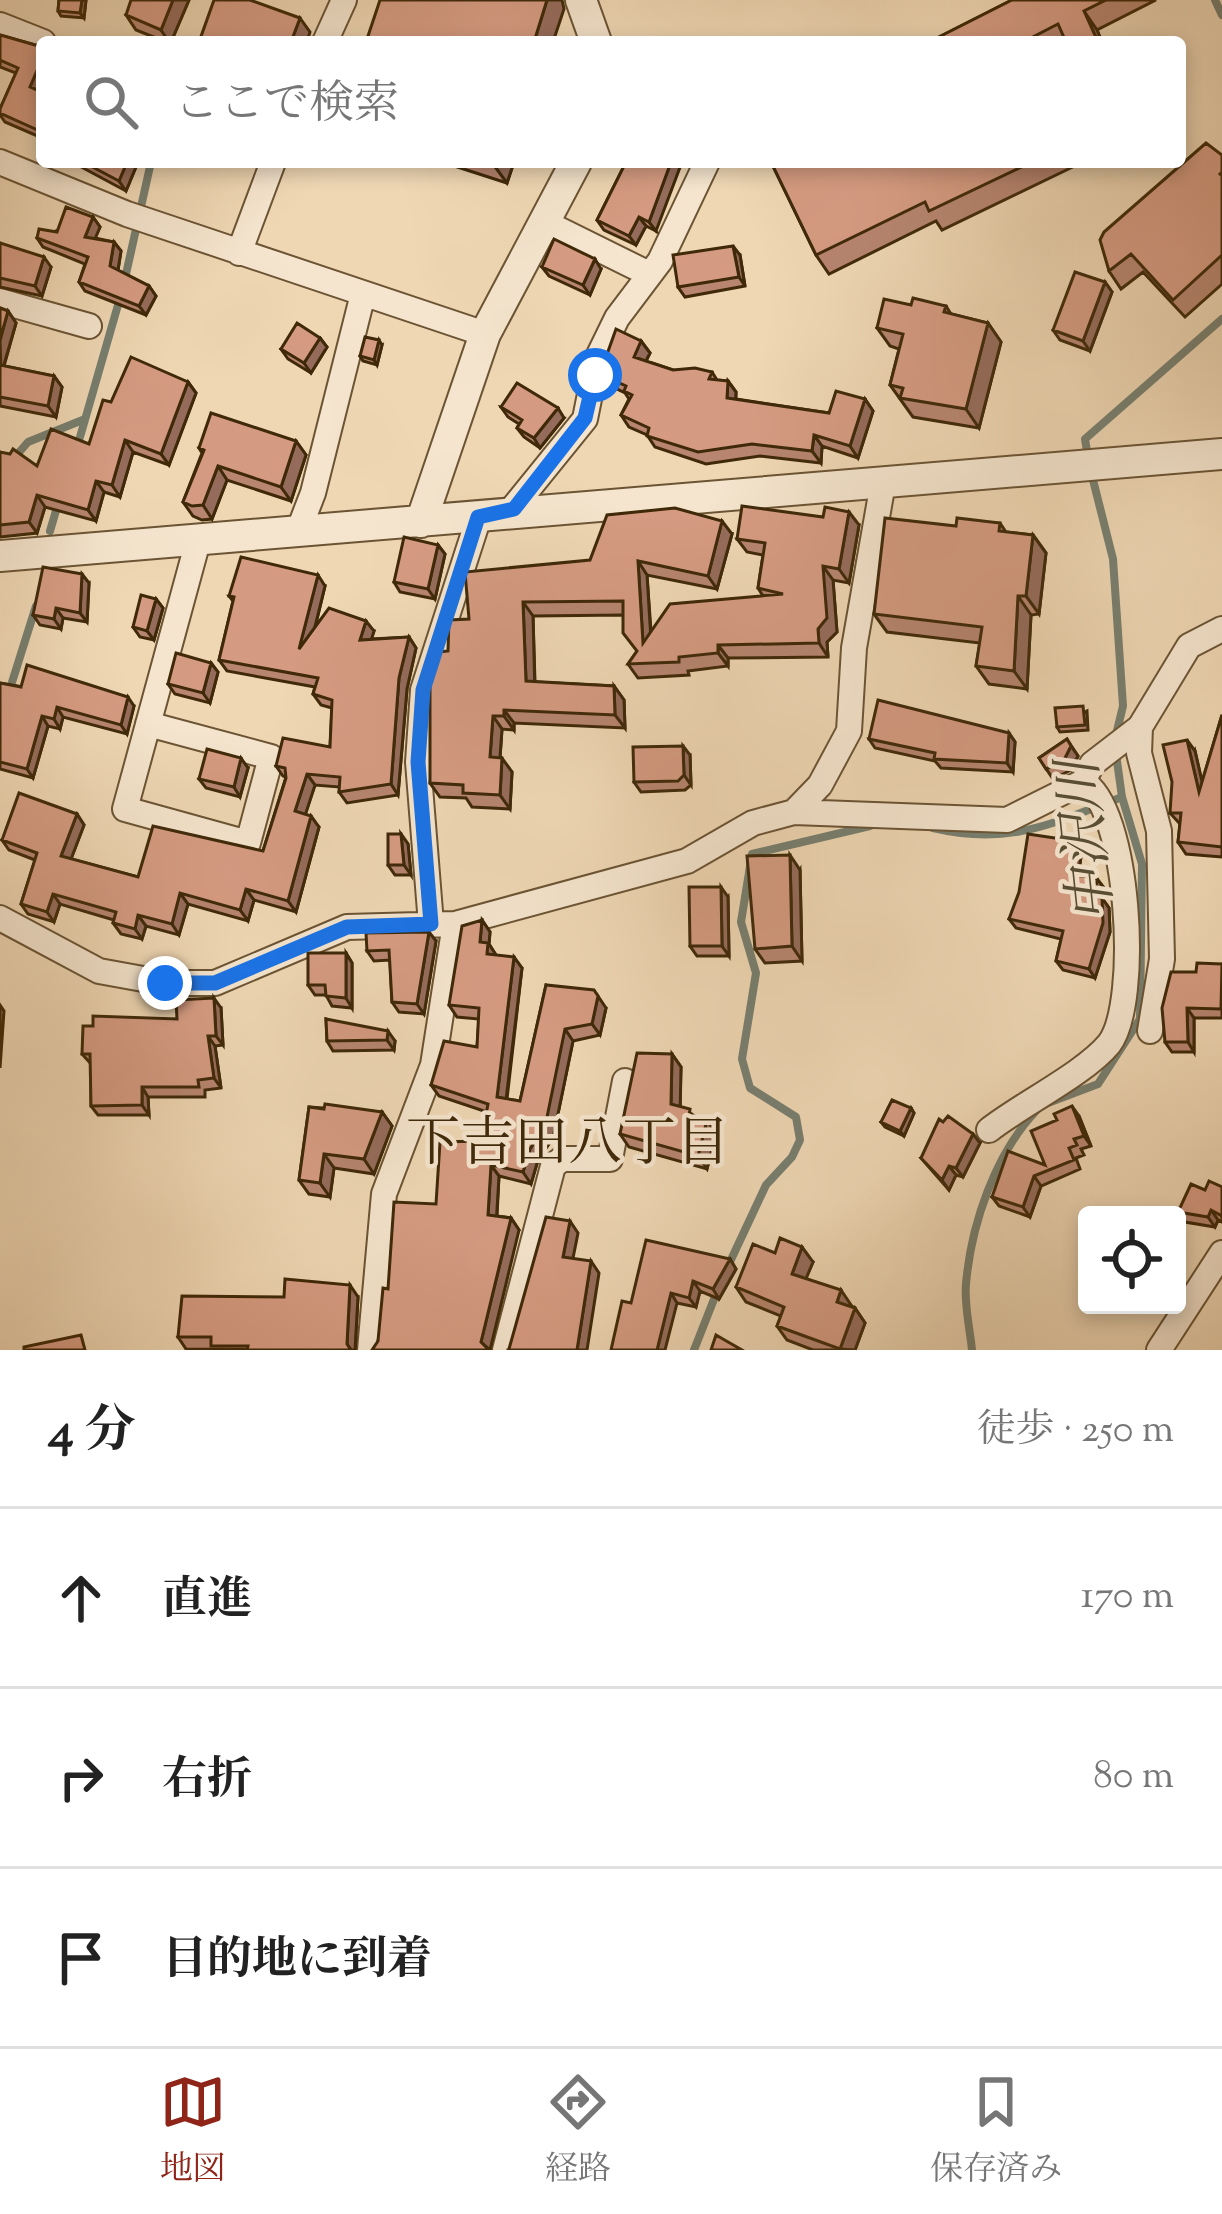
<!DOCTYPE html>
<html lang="ja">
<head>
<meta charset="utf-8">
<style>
  :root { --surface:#fff; --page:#f6f6f6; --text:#222; --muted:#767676; --line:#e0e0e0; --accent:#8f2418 }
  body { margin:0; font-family:"Sorts Mill Goudy","Noto Serif JP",serif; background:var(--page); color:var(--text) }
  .controls { position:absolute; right:36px; bottom:36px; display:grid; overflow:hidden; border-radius:12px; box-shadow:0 6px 18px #0003 }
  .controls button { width:108px; height:108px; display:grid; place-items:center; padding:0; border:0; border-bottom:3px solid var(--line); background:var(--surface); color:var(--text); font:60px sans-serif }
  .stop { position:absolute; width:36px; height:36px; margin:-27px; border:9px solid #1a73e8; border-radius:50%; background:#fff }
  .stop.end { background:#1a73e8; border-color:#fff; box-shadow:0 3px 12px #0008 }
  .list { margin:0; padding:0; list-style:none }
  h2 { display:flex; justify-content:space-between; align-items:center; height:156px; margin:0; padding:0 48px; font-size:51px }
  h2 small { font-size:39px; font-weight:400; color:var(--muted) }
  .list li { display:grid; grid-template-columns:78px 1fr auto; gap:36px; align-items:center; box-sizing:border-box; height:180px; padding:0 48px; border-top:3px solid var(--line) }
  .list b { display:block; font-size:45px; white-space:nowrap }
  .list em { font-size:39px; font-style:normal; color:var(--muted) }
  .icon { flex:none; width:66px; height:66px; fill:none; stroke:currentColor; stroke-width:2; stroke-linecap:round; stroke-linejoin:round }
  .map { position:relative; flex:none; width:1222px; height:1350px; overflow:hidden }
  .search { position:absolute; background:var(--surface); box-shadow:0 6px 18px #0003; left:36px; right:36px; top:36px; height:132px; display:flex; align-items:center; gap:30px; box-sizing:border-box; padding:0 42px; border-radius:12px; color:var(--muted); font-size:45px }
  .sheet { height:696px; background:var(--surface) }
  nav { display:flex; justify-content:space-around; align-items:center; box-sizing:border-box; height:168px; border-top:3px solid var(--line); background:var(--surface); font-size:33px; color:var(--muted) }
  nav a { display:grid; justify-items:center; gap:6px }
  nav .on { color:var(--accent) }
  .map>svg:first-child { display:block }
</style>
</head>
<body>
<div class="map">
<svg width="1222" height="1350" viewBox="0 0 1222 1350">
  <rect width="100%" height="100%" fill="#efd7b4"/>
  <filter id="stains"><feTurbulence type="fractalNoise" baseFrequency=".00167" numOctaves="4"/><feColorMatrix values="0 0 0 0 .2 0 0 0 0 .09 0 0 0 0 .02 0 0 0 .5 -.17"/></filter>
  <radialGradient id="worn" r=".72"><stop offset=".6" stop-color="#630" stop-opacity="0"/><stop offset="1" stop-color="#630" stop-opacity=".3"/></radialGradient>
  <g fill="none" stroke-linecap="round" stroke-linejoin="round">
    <path stroke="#777f70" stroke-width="8" d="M1215,0L1222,15
      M124,283L151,162
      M78,444L120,298
      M15,457L28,442L85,419
      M1088,457L1085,439L1222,319
      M1091,472L1113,559L1123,706L1115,739
      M50,531L58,504
      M8,695L36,606
      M933,828C1010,846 1051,824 1122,797
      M1048,1103L1098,1084L1140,1019L1142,864L1122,797L1116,754
      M729,1264L766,1185L792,1157L800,1140L796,1117L750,1088L742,1059L756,973L741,922L752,854L870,826
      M694,1350L718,1289
      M972,1350C970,1329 964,1305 966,1284C971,1225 995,1154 1036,1111"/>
    <g stroke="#6b5434" stroke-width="28">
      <path id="minor" d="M0,25L43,42
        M325,42L344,0
        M0,162L127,214L485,334
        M544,222L649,274
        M239,253L273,162
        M0,301L89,326
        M508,514L585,419L597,359L617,318L660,261L707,162
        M298,532L313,493L363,294
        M148,724L271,757L248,843L125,809L198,541
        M794,812L1007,820L1083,782L1092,764L1140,727
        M0,918L99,971L165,983H215L347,927L455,924L687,861L753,823L794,812L820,785L849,731L854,648L883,483
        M431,924L418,762L423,690L479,517
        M1150,1031L1162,959L1159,831L1139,753L1140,727L1189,646L1222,629
        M989,1130C1022,1104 1084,1074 1109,1044C1141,1003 1129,807 1083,782
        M370,1350L384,1194L433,1065L455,924
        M505,1350L553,1166L562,1159H610L625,1081
        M1159,1350L1222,1253"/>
    </g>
    <g stroke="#6b5434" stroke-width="34">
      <path id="tertiary" d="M581,0L596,42
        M421,522L485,334L576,162
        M0,556L1222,454"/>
    </g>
    <use href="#minor" stroke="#f5e5ce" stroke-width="24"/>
    <use href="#tertiary" stroke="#f5e5ce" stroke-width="30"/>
  </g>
  <path fill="#b78570" stroke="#3f2909" stroke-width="3" d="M59,0H86L84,18L61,16L58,11Z
    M189,0L171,42H166L136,30L126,15Z
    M1012,0H1156L1097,30L1102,42H929Z
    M0,35L42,47V84L39,91L42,92V138L5,122L0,115V109L16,73L0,67Z
    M1222,155V284L1185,317L1143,272L1121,289L1109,271Z
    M72,162H138L126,191Z
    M442,162H514L507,183Z
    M626,162L656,231L646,226L636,245L604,230L597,220Z
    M771,162H1083L942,230L936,221L829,274L816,255Z
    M93,217L100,227L95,238L114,242L121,251L118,270L149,286L156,296L146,315L85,291L79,282L85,264L43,247L37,238Z
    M0,243L51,267L42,296L0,287Z
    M740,255L745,286L685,297L678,287Z
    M542,267L601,269L590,295L549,276Z
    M1105,282L1112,292L1090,351L1060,340L1053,330Z
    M911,305L946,306L951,314L988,323L1001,342L979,428L913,417L890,385L899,349L890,346L877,328Z
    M0,308L8,311L16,323L4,366L54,376L62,387L56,417L0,406Z
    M320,338L327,347L311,373L288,359L281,349Z
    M641,341L650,353L646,361L673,370L712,372L717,380L728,381L736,392V399L829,413L865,399L873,411L858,458L822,446L821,463L760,456L706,464L655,447L647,435L629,427L621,415L629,399L625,393L609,385L600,374Z
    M382,345L377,365L363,361L360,356Z
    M188,382L196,393L169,465L133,452L120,497L104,492L96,521L45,507L37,533L0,537V452L37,466L89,444L111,402Z
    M501,407L564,418L540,448L524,437L517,428L519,424L508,417Z
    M296,441L306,455L291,501L227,480L212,519L202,520L193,516L183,502L202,453L199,448Z
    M1000,523L1006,532L1033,535L1046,553L1039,614L1031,615L1027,689L989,684L976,666L980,643L887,632L874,614L956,526Z
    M859,525L849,583L833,580L837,632L827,642L828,657L728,658V666L688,671L689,675L638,678L628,664L637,651L623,615L533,616L535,682L614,686L624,700L625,728L514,723V730L502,729L500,758L512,772L510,809L472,807L466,798L440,797L430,783L448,651L469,619L590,560L732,534L717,589L647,575L651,631L763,596L758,588L763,555L747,552L737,539Z
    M438,545L445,554L435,599L400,592L394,582Z
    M89,583L87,622L63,618L61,629L40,625L33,615Z
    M325,586L315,628L374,631L371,639L409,637L416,648L407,689L398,795L347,803L339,792L340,787L315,785L305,814L319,827L296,912L254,900L248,921L188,904L179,935L146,926L142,939L121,934L113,923L114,920L60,904L54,922L28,914L21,904L35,860L9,850L2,840L77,814L84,825L71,859L138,877L263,851L286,777L283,776L276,766L330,747L332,708L321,705L313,694L315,687L227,671L219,660L233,601L229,596Z
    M156,599L163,608L154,640L140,637L133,627Z
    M211,663L218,672L210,703L175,694L168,684Z
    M0,683L134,706L127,734L63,717L60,729L48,726L33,778L0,769Z
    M1087,711L1088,730L1060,732L1057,727Z
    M1222,715V857L1186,854L1178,842L1180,824L1170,813L1195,751L1202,782Z
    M1009,733L1015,742L1013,772L941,768L935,761L875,748L869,739Z
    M1067,739L1078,756L1071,770L1053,779L1039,758Z
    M690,755L691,785L685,790L641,792L634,782Z
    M248,768L240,797L206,788L199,779Z
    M401,834L408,844L411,875H395L388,865Z
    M1082,850L1078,876L1097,879L1104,888L1102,898L1109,908L1110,932L1095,978L1063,970L1056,961L1061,939L1016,928L1009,919Z
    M800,870L802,961L765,963L755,949Z
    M728,897L729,956H697L690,946Z
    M482,920L490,932L489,944L496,955L522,968L507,1099L520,1101L546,985L606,1008L600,1035L573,1041L553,1138L538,1160L531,1184L499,1176L497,1216L511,1218L519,1230L378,1341L388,1289L436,1204L481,1141L487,1112L439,1096L431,1085L477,1047L479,1019L457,1017L449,1005Z
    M436,941L424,1014L399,1012L392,1002L390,960L374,961L367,951Z
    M346,953L352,963V1008L332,1006L326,995H315L308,985Z
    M1222,964V1018H1194V1052H1172L1165,1042L1196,972Z
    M221,1008L223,1045L215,1046L221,1088L205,1090V1097H148L149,1115H98L91,1106V1064L82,1054L93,1026L177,1019Z
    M326,1019L395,1041L394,1050L333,1051L327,1041Z
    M672,1054L681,1067L680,1106L696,1117L707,1120L716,1133L707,1169L629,1147L620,1134Z
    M309,1107L382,1112L392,1126L374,1174L334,1168L330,1197L309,1194L299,1180Z
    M911,1108L914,1113L904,1136L885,1127L881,1122Z
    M1079,1116L1091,1146L1081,1149L1084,1155L1076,1158L1080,1169L1041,1186L1030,1217L999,1206L992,1197L1045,1165L1057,1120Z
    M980,1143L963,1177L956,1175L949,1190L921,1158Z
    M1222,1187V1222L1218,1220L1215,1227L1185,1222L1178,1212L1205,1190Z
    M775,1253L813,1262L806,1278L855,1308L865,1323L855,1350H813L787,1340L777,1326L781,1316L746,1302L736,1287Z
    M730,1259L736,1269L719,1299L700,1291L696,1307L677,1303H631Z
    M358,1297L355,1350L186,1349L178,1337Z"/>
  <path fill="#956c5b" stroke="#3f2909" stroke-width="3" d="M82,0H86L84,18L80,13Z
    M173,0H189L171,42H169L161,30Z
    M547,0H562L564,9L553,42H534Z
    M1084,11L1097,30L1102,42H1098Z
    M300,18L310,32L307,42H291Z
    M42,59V84L37,96L30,87Z
    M127,162H138L126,191L119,181Z
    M494,162H514L507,183L493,164Z
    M671,162H682L656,231L649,222Z
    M93,217L100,227L92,246L85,237Z
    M639,217L646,226L636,245L629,236Z
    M114,242L121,251L117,276L110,266Z
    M733,246L740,255L745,286L739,277Z
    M44,257L51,267L42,296L35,286Z
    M595,259L601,269L590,295L583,285Z
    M1105,282L1112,292L1090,351L1083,341Z
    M149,286L156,296L146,315L139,306Z
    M8,311L16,323L1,375L0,340Z
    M988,323L1001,342L979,428L966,409Z
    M320,338L327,347L311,373L304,363Z
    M379,340L382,345L377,365L374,360Z
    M641,341L650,353L642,369L634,357Z
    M54,376L62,387L56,417L48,406Z
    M728,381L736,392L735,409L727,398Z
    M188,382L196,393L169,465L161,454Z
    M865,399L873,411L858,458L850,446Z
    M558,408L564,418L540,448L534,438Z
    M814,435L822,446L821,463L812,451Z
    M125,440L133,452L120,497L112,485Z
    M296,441L306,455L291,501L281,487Z
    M218,466L227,480L212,519L203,505Z
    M96,481L104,492L96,521L88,510Z
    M37,495L45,507L37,533L29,522Z
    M849,512L859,525L849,583L839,569Z
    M722,521L732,534L717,589L708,576Z
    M1033,535L1046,553L1039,614L1026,596Z
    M438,545L445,554L435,599L428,589Z
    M638,561L647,575L652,656L643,643Z
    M823,566L833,580L837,632L827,642L828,657L819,643L818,629Z
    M82,574L89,583L87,622L80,613Z
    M318,575L325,586L307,659L299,649Z
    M1018,596L1031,615L1027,689L1014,671Z
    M156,599L163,608L154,640L147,631Z
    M523,602L533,616L535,695L526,681Z
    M56,608L63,618L61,629L54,619Z
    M366,621L374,631L368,651L360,640Z
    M409,637L416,648L407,689L398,795L391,784L399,678Z
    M718,645L728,658V666L718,653Z
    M211,663L218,672L210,703L203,693Z
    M614,686L624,700L625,728L615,715Z
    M128,697L134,706L127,734L121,725Z
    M57,707L63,717L60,729L54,719Z
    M504,710L514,723V730L504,716Z
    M42,716L48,726L33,778L27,769Z
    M493,716L502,729L499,771L490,757Z
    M1009,733L1015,742L1013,772L1007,763Z
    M1187,740L1195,751L1207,803L1199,792Z
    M683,746L690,755L691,785L684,775Z
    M1071,746L1078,756L1071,770L1064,760Z
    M241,758L248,768L240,797L234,787Z
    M502,758L512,772L510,809L500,795Z
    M307,774L315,785L303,822L295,811Z
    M77,814L84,825L68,867L61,856Z
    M311,816L319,827L296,912L288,901Z
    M401,834L408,844L411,875L404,865Z
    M1075,841L1082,850L1077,884L1071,874Z
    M790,855L800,870L802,961L792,946Z
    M1097,879L1104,888L1101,906L1094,897Z
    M721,887L728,897L729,956L722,946Z
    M246,889L254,900L248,921L240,910Z
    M180,893L188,904L179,935L172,924Z
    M53,894L60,904L54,922L47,912Z
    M1102,898L1109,908L1110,932L1095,978L1089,969Z
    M138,915L146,926L142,939L135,929Z
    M482,920L490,932L489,944L496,955L495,965L480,942Z
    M429,932L436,941L424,1014L417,1004Z
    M346,953L352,963V1008L346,998Z
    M514,957L522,968L505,1108L497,1097Z
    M598,996L606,1008L600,1035L592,1024Z
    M214,998L221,1008L223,1045L216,1036Z
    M0,1005L4,1011L0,1068Z
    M1187,1008L1194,1018V1052L1188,1042Z
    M565,1029L573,1041L553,1138L538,1160L531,1184L523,1172Z
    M388,1031L395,1041L394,1050L387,1040Z
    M208,1036L215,1046L221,1088L214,1078Z
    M672,1054L681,1067L680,1117L671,1104Z
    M142,1087L148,1097L149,1115L142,1105Z
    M1072,1106L1079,1116L1091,1146L1084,1136Z
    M911,1108L914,1113L904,1136L900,1131Z
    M382,1112L392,1126L374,1174L364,1159Z
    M707,1120L716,1133L707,1169L698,1156Z
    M973,1134L980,1143L963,1177L956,1168Z
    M324,1154L334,1168L330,1197L320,1183Z
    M491,1165L499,1176L496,1226L488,1215Z
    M949,1166L956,1175L949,1190L942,1180Z
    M1034,1176L1041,1186L1030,1217L1023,1207Z
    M1211,1210L1218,1220L1215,1227L1208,1217Z
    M511,1218L519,1230L490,1350L481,1342Z
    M570,1221L578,1233L571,1268L563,1257Z
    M802,1247L813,1262L802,1288L792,1274Z
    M730,1259L736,1269L719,1299L713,1289Z
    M591,1261L599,1273L587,1350H577Z
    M693,1281L700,1291L696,1307L689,1298Z
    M350,1285L358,1297L355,1350H351L347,1344Z
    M841,1290L851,1305L847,1316L837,1302Z
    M671,1293L677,1303L665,1350H657Z
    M855,1308L865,1323L855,1350L840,1349Z"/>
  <path fill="#d59b82" stroke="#3f2909" stroke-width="3" d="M59,0H82L80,13L58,11Z
    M131,0H173L161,30L126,15Z
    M214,0H250L300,18L291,42H199Z
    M380,0H547L534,42H366Z
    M1012,0H1106L1084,11L1098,42H1066L1058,24L1023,42H929Z
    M0,35L42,47V59L30,87L42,92V132L0,113V109L18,68L0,60Z
    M1206,143L1222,155V172L1220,174L1222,176V255L1173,300L1131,254L1109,271L1100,240L1104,232Z
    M83,162H127L119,181Z
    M626,162H671L649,222L639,217L629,236L597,220Z
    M771,162H1032L929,211L925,202L816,255Z
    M66,207L93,217L85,237L114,242L110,266L149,286L139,306L79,282L88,257L37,238L39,229L57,232Z
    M554,239L595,259L583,285L542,267Z
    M0,243L44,257L35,286L0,278Z
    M733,246L739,277L678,287L673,255Z
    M1075,272L1105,282L1083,341L1053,330Z
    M913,298L946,306L944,312L988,323L966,409L900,398L903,388L890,385L903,334L877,328L884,299L911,305Z
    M0,308L8,311L0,340Z
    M297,323L320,338L304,363L281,349Z
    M616,329L641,341L634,357L673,370L695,368L712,372L709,379L728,381L727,398L829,413L836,391L865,399L850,446L814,435L812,451L752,444L698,452L647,436L649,428L621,415L632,395L624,391L626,386L600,374Z
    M365,337L379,340L374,360L360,356Z
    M131,357L188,382L161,454L125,440L112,485L96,481L88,510L37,495L29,522L0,525V452L10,454L13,449L37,466L51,429L89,444L103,400L111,402Z
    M0,365L54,376L48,406L0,397Z
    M517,383L558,408L534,438L517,428L522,420L501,407Z
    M211,413L296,441L281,487L218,466L203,505L192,506L183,502L204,450L199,448Z
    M742,506L823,517L825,507L849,512L839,569L823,566L827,618L818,629L819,643L718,645V653L679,657V662L628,664L637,651L623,633V601L523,602L526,681L614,686L615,715L504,710V716H493L490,757L502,758L500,795L463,793V785L430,783V680L439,652L448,651L449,620L469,619L465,572L590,560L607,515L675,508L722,521L708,576L638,561L643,643L670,604L783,594L758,588L765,543L737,539Z
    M885,518L956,526L957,518L1000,523L999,531L1033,535L1026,596H1018L1014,671L976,666L982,627L874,614Z
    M404,537L438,545L428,589L394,582Z
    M241,557L318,575L299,649L329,608L366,621L360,640L409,637L399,678L391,784L339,792L340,777L307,774L295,811L311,816L288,901L246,889L240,910L180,893L172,924L138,915L135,929L113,923L116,912L53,894L47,912L21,904L37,853L2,840L19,793L77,814L61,856L138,877L153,826L263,851L286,778L285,768L276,766L283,738L330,747L332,700L313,694L318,678L219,660L234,597L229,596Z
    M43,567L82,574L80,613L56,608L54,619L33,615Z
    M141,595L156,599L147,631L133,627Z
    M176,653L211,663L203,693L168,684Z
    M27,665L128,697L121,725L57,707L54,719L42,716L27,769L0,762V683L21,687Z
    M878,700L1009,733L1007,763L934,759L935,753L869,739Z
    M1083,706L1085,725L1057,727L1055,708Z
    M1222,715V847L1178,842L1181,813H1170L1172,782L1163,745L1187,740L1199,792Z
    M1067,739L1071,746L1064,760L1046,769L1039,758Z
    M683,746L684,775L678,781L634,782L633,747Z
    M207,749L241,758L234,787L199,779Z
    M388,834H401L404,865H388Z
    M1028,834L1075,841L1071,874L1097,879L1094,897L1102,898L1103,923L1089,969L1056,961L1063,931L1009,919L1019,892Z
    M790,855L792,946L755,949L747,856Z
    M689,887H721L722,946H690Z
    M482,920L480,942L488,943L487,954L514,957L497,1097L520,1101L546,985L594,990L598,996L592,1024L565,1029L545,1127L530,1149L523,1172L491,1165L488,1215L511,1218L481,1342L489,1350H372L378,1341L383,1288L388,1289L394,1202L436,1204L440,1142L481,1141L488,1104L431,1085L444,1041L477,1047L479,1008L449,1005L462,926Z
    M429,932L417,1004L392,1002L389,950L367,951L366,933Z
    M308,953H346V998L326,996L325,985H308Z
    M1197,963L1222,964L1221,1009L1187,1008L1188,1042H1165L1162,1008L1171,972H1196Z
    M214,998L216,1036H208L214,1078L198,1080L199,1087H142V1105L91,1106L90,1054H82L83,1026H93V1016L177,1019L176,1000Z
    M326,1019L388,1031L387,1040L327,1041Z
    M637,1053L672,1054L671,1104L690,1109L689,1115L707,1120L698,1156L620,1134Z
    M892,1100L911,1108L900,1131L881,1122Z
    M325,1104L382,1112L364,1159L324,1154L320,1183L299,1180L309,1107L324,1109Z
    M1072,1106L1084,1136L1074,1139L1077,1145L1069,1148L1074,1160L1034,1176L1023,1207L992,1197L1008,1151L1045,1165L1031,1131L1057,1120L1054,1114Z
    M948,1116L973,1134L956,1168L949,1166L942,1180L921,1158L939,1119L943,1122Z
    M1209,1181L1222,1187V1216L1211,1210L1208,1217L1178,1212L1191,1184L1205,1190Z
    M546,1217L570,1221L563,1257L591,1261L577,1350H507L509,1349Z
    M780,1238L802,1247L792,1274L841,1290L837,1302L855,1308L840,1349L777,1326L784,1307L736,1287L753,1244L775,1253Z
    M646,1240L730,1259L713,1289L693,1281L689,1298L671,1293L657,1350H611L622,1301L631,1303Z
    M285,1279L350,1285L347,1344L351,1350H247L248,1346H211V1337H178L182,1296L284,1297Z
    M81,1335L85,1350H24V1347Z
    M716,1335L742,1350H711Z"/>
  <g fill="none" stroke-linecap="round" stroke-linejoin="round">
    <path stroke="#1a73e8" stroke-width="15" d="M165,983H215L347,927L431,924L418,762L423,690L478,517L514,509L585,418L595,375"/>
  </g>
  <g text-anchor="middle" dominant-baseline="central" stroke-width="9" stroke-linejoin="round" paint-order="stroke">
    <g font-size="54" font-style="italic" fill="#564d34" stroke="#f5e5ce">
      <text transform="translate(1090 841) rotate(-96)">中沢川</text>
    </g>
    <g font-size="54" fill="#3f2909" stroke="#f5e5ce">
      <text x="568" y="1147">下吉田八丁目</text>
    </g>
  </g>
  <rect width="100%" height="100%" filter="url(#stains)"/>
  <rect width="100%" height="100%" fill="url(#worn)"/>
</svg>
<div class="controls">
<button><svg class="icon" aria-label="locate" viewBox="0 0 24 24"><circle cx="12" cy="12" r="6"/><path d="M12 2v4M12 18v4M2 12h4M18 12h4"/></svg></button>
</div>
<div class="stop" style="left:595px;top:375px"></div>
<div class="stop end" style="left:165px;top:983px"></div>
<div class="search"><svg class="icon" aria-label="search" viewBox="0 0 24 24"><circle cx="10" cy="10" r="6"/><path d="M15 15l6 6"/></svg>ここで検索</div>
</div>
<section class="sheet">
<h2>4 分<small>徒歩 · 250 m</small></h2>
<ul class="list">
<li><svg class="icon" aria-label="ahead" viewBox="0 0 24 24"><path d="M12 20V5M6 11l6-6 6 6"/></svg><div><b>直進</b></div><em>170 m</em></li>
<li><svg class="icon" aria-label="right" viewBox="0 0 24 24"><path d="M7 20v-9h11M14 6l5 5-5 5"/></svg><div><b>右折</b></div><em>80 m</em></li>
<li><svg class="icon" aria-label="arrive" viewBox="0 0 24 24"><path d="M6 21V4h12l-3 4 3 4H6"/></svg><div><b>目的地に到着</b></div></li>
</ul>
</section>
<nav>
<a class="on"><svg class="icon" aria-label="map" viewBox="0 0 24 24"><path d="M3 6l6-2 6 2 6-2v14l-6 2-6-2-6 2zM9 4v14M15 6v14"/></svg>地図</a>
<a><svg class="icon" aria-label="directions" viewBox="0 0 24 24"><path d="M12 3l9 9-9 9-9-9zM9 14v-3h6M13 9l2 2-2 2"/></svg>経路</a>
<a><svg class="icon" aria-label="saved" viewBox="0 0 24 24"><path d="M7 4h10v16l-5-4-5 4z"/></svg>保存済み</a>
</nav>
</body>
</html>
